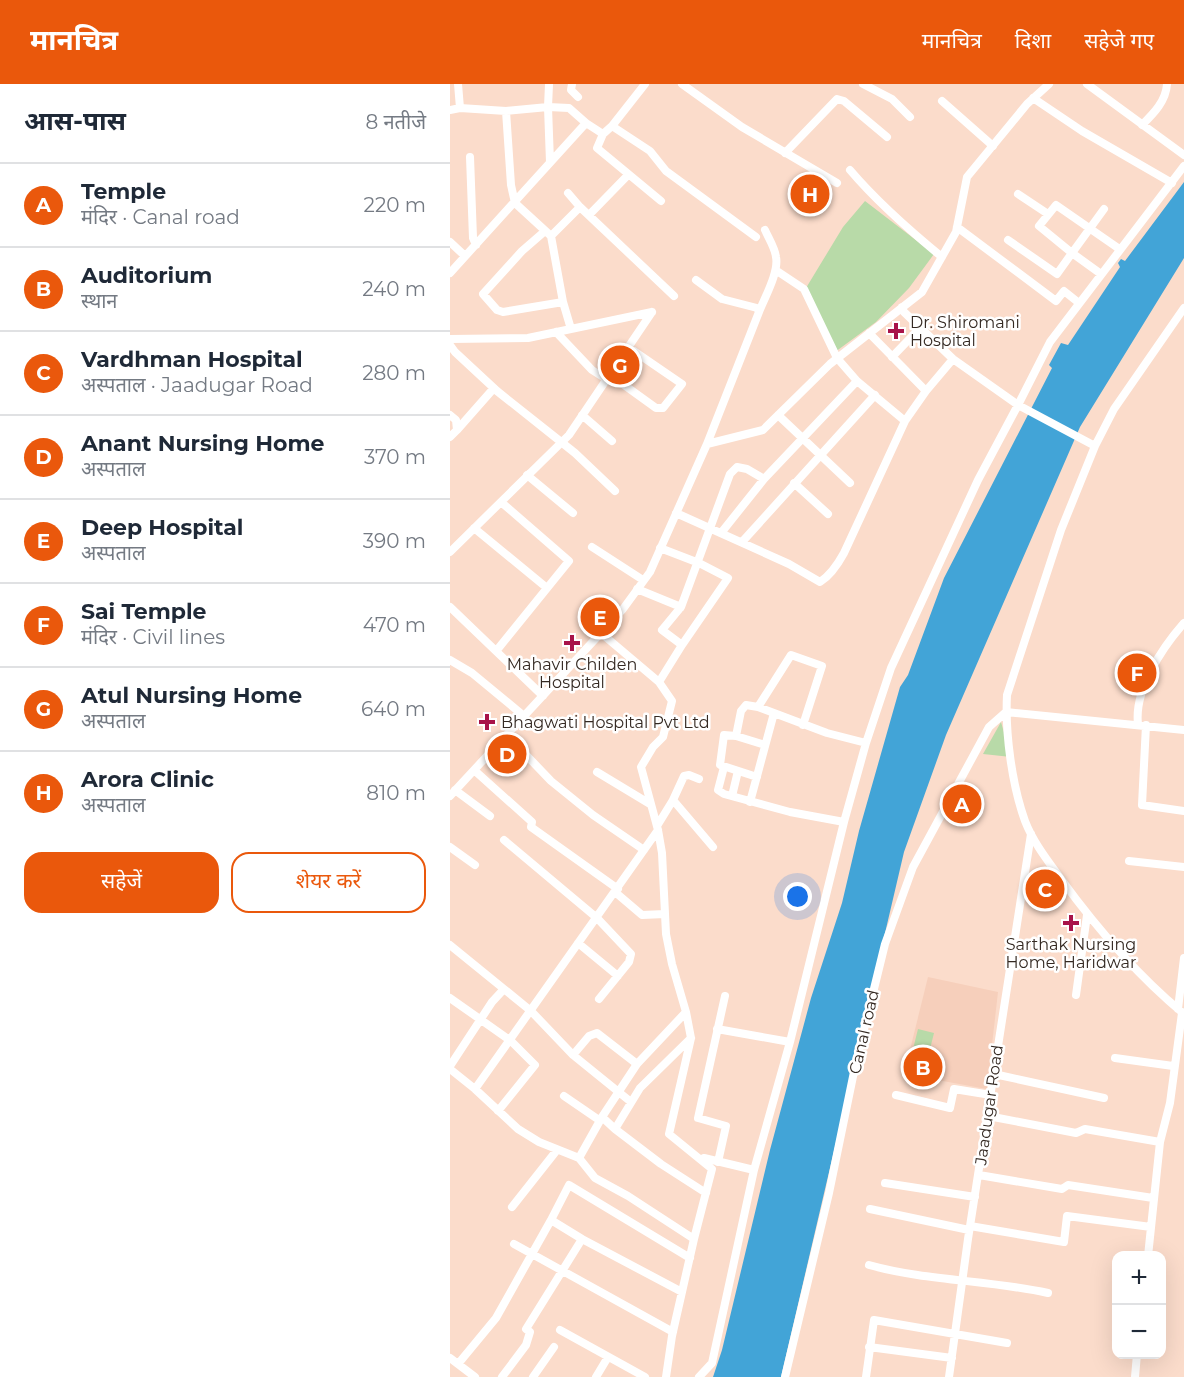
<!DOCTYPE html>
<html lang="hi">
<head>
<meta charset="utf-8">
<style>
  :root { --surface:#fff; --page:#f6f6f7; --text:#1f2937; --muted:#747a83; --line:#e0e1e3; --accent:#ea580c }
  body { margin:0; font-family:Montserrat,"Noto Sans Devanagari",sans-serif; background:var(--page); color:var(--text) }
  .controls { position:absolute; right:18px; bottom:18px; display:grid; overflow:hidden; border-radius:12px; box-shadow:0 6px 24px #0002 }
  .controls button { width:54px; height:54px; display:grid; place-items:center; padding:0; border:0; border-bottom:2px solid var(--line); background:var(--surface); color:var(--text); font:30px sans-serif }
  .you { position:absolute; left:348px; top:813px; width:21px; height:21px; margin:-15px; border:4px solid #fff; border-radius:50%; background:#1a73e8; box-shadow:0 0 0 9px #1a73e833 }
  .badge { display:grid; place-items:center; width:39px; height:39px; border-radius:50%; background:var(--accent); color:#fff; font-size:20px; font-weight:700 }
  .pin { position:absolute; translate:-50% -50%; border:3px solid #fff; box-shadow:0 2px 6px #0006 }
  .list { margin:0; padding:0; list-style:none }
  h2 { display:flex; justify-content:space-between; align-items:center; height:78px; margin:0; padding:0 24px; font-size:26px }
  h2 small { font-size:20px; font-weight:400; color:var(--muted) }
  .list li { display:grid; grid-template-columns:39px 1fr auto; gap:18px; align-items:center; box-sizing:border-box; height:84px; padding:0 24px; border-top:2px solid var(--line) }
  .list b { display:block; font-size:22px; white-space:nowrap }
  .list p { margin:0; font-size:20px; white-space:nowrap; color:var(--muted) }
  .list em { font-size:20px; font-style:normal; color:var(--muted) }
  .actions { display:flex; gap:12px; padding:18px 24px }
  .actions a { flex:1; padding:14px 0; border:2px solid var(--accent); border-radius:18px; text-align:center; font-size:21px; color:var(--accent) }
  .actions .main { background:var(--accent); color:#fff }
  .map { position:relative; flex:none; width:734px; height:1293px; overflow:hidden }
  header { display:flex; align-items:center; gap:36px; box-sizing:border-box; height:84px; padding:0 30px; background:var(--accent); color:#fff }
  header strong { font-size:28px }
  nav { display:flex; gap:33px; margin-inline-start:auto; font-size:21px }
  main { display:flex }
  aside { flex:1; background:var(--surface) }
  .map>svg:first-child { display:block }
</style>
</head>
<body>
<header>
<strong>मानचित्र</strong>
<nav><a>मानचित्र</a><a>दिशा</a><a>सहेजे गए</a></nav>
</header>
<main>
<aside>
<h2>आस-पास<small>8 नतीजे</small></h2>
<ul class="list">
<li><span class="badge">A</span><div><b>Temple</b><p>मंदिर · Canal road</p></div><em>220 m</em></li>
<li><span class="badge">B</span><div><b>Auditorium</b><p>स्थान</p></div><em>240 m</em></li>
<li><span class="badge">C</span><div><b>Vardhman Hospital</b><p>अस्पताल · Jaadugar Road</p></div><em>280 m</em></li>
<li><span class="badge">D</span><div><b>Anant Nursing Home</b><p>अस्पताल</p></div><em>370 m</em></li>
<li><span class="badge">E</span><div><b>Deep Hospital</b><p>अस्पताल</p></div><em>390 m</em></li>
<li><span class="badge">F</span><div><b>Sai Temple</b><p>मंदिर · Civil lines</p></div><em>470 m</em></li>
<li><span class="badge">G</span><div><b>Atul Nursing Home</b><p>अस्पताल</p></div><em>640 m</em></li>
<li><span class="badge">H</span><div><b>Arora Clinic</b><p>अस्पताल</p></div><em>810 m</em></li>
</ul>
<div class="actions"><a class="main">सहेजें</a><a>शेयर करें</a></div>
</aside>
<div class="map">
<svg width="734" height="1293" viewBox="0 0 734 1293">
  <rect width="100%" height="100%" fill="#fbdccb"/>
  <path fill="#f6cfbb" d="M478,893L548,908L537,1005L454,990Z"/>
  <path fill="#b8daa8" d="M415,117L484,170L459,204L426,238L385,268L356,204L393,143Z
    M551,638L561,673L533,670Z
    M468,945L484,949L478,973L462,969Z"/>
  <path fill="#42a4d7" d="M734,98V174L630,343L496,651L454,768L331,1293H263L272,1266L320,1066L361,914L392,819L409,747L450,603L458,591L494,494L602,284L599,281L611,259L618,261L670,183L668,179L671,175L675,177Z"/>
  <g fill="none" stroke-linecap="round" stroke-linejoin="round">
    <path stroke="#fff" stroke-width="8" d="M8,0L10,24
      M122,0L121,6L128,13
      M232,0L292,43L387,99
      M413,0L442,15L460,33
      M637,0L734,71
      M583,14L632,47L722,99
      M492,17L543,62
      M0,26L10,24L56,27L98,23L100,78
      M56,27L61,101L65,119L101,152L113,218L121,245
      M136,39L153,50L162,42L200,67L216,87L306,153
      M692,41C704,29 716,17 717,0
      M162,42L195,0
      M153,50L147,64L211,117
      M335,69L387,15L394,17L437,53
      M20,73L23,154L26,161
      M400,86C428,119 459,146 492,173
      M118,109L130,123L224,212
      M568,110L598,130
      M654,125L622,169L589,142L606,121L668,164
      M139,131L178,91
      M507,143L606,217L614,207L629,219
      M95,147L72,167L33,210L47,226L53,228L113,218
      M101,152L130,123
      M558,156L607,190L622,169L651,190
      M0,158L15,172
      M327,187L354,205L387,274L407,297L455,337
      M0,189L136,39L119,24L98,23L99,0
      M246,196L272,215L307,224L309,228L257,360
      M452,223L454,228L503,275L568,321L645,362
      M734,224L664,325L645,362L611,446L557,611C555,649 562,701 575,737C583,758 598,777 611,795C646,843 688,892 734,930
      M309,228C315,213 329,188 326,173C325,164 319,155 315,146
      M106,248L142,286L153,293H163L206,324H213L232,300L178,263
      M419,249L476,307
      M0,255L78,254L202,228
      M0,261L5,268L47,307L125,369L165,407
      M442,273L471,243
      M0,331L6,336L7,346L0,353
      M132,331L162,357
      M328,331L400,399
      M7,346L44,304
      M77,391L123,429
      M344,399L378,430
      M226,429L339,480L370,498C381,491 388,480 394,469L455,337L476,307L503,275
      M24,444L97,504
      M271,449L314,395L407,297
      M292,458L425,311
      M142,463L193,496
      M210,464L249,479L278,494L232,561
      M0,468L119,351L202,228
      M0,523L93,612
      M231,523L280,390L287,383L297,385L314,395
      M151,549L209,598
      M47,566L119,477L51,418
      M0,576L22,589L74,632
      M308,623L296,621L291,627L286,652L315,661
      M556,628L734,646
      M324,629L308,623L341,571L372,582L353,641
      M688,640C684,606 712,564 734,539
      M696,641L692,721L734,727
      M57,651L101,697L143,731L194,766
      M286,652L274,651L270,681L307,693
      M274,683L268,706L274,710L340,728L394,738
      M24,686L82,738L81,743L168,805
      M147,688L200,720
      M5,706L40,732
      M0,712L173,525L200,488L257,360L313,346L380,280L472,208L506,148L517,93L577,20L599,0
      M282,712L288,687
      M223,716L234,692L239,691L249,695
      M300,718L324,629L377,649L416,659
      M207,742L223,716L263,763
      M54,756L147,834L181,870L179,878L149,915
      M0,763L25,781
      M679,777L734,783
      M165,808L192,831L215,830
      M128,859L168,892
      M0,861L54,905L42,918L0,982
      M54,905L81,927L123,971L181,1018
      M626,911L637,831
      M0,914L61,957L85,981L48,1027
      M728,925L734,874
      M236,928L241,954L219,1050L262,1085L244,1155
      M267,945L340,958
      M241,954L190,1004L165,1045L211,1080L256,1109
      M123,971L139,952L147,949L187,980
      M665,974L723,982
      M0,985L25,1005L208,746
      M544,990L654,1014
      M25,1005L68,1045L89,1058L129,1074L145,1094L178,1112L244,1155L222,1252L216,1293
      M446,1011L500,1024L504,1005L541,1011
      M114,1012L149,1036L152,1033L165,1045
      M538,1032L626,1049L635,1045L710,1058
      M129,1074L152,1033L187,980L236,928L222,880L216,850L212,769L208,746L191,683L203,663L213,653L222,617L209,598L232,561L212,546L231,523L187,505
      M254,1074L304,1086
      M268,1078L276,1042L248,1034L275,912
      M529,1091L612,1105L618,1101L703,1114
      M435,1099L525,1113
      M62,1123L107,1066
      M420,1125L519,1146
      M520,1142L614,1158L617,1132L701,1143
      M132,1155L232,1208
      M64,1160L223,1248
      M698,1172L710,1058L720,1019L732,929
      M419,1181C477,1197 539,1196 598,1209
      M110,1246L195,1293
      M419,1263L502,1274
      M0,1274L25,1293
      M8,1280L46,1234L101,1136
      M52,1293L76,1261L80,1248L76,1245L132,1155L101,1136L119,1101L240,1174
      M83,1293L104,1263
      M146,1293L158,1273
      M249,1293L262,1279L304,1086L340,958L394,738L416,659L441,584L528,396L568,321L600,258L734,82
      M335,1293L379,1109L406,978L435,860L463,783L539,643L556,628
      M416,1293L424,1236L557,1259
      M499,1293L518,1155L581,750
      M685,1293L687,1270"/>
  </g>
  <g fill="#a81349" stroke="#fff" stroke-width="2">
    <path d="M443 238h6v6h6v6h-6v6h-6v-6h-6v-6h6z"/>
    <path d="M119 550h6v6h6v6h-6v6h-6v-6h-6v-6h6z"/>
    <path d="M34 629h6v6h6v6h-6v6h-6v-6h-6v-6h6z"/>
    <path d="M618 830h6v6h6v6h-6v6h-6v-6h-6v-6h6z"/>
  </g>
  <g text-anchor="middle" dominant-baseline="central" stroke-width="5" stroke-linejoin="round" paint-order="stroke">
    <g font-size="16" fill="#342922" stroke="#fff" text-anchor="start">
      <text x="460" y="238">Dr. Shiromani<tspan x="460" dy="18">Hospital</tspan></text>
      <text x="122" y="580" text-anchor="middle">Mahavir Childen<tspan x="122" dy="18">Hospital</tspan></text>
      <text x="51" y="638">Bhagwati Hospital Pvt Ltd</text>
      <text x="621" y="860" text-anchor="middle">Sarthak Nursing<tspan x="621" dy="18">Home, Haridwar</tspan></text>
    </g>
    <g font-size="16" fill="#342922" stroke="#fff">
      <text transform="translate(414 948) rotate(-77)">Canal road</text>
      <text transform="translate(539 1021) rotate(-82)">Jaadugar Road</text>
    </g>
  </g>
</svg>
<div class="controls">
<button>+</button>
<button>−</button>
</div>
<div class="you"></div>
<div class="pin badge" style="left:512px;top:720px">A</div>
<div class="pin badge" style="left:473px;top:983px">B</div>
<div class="pin badge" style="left:595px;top:805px">C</div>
<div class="pin badge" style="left:57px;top:670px">D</div>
<div class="pin badge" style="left:150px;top:533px">E</div>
<div class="pin badge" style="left:687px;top:589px">F</div>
<div class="pin badge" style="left:170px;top:281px">G</div>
<div class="pin badge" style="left:360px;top:110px">H</div>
</div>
</main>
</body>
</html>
